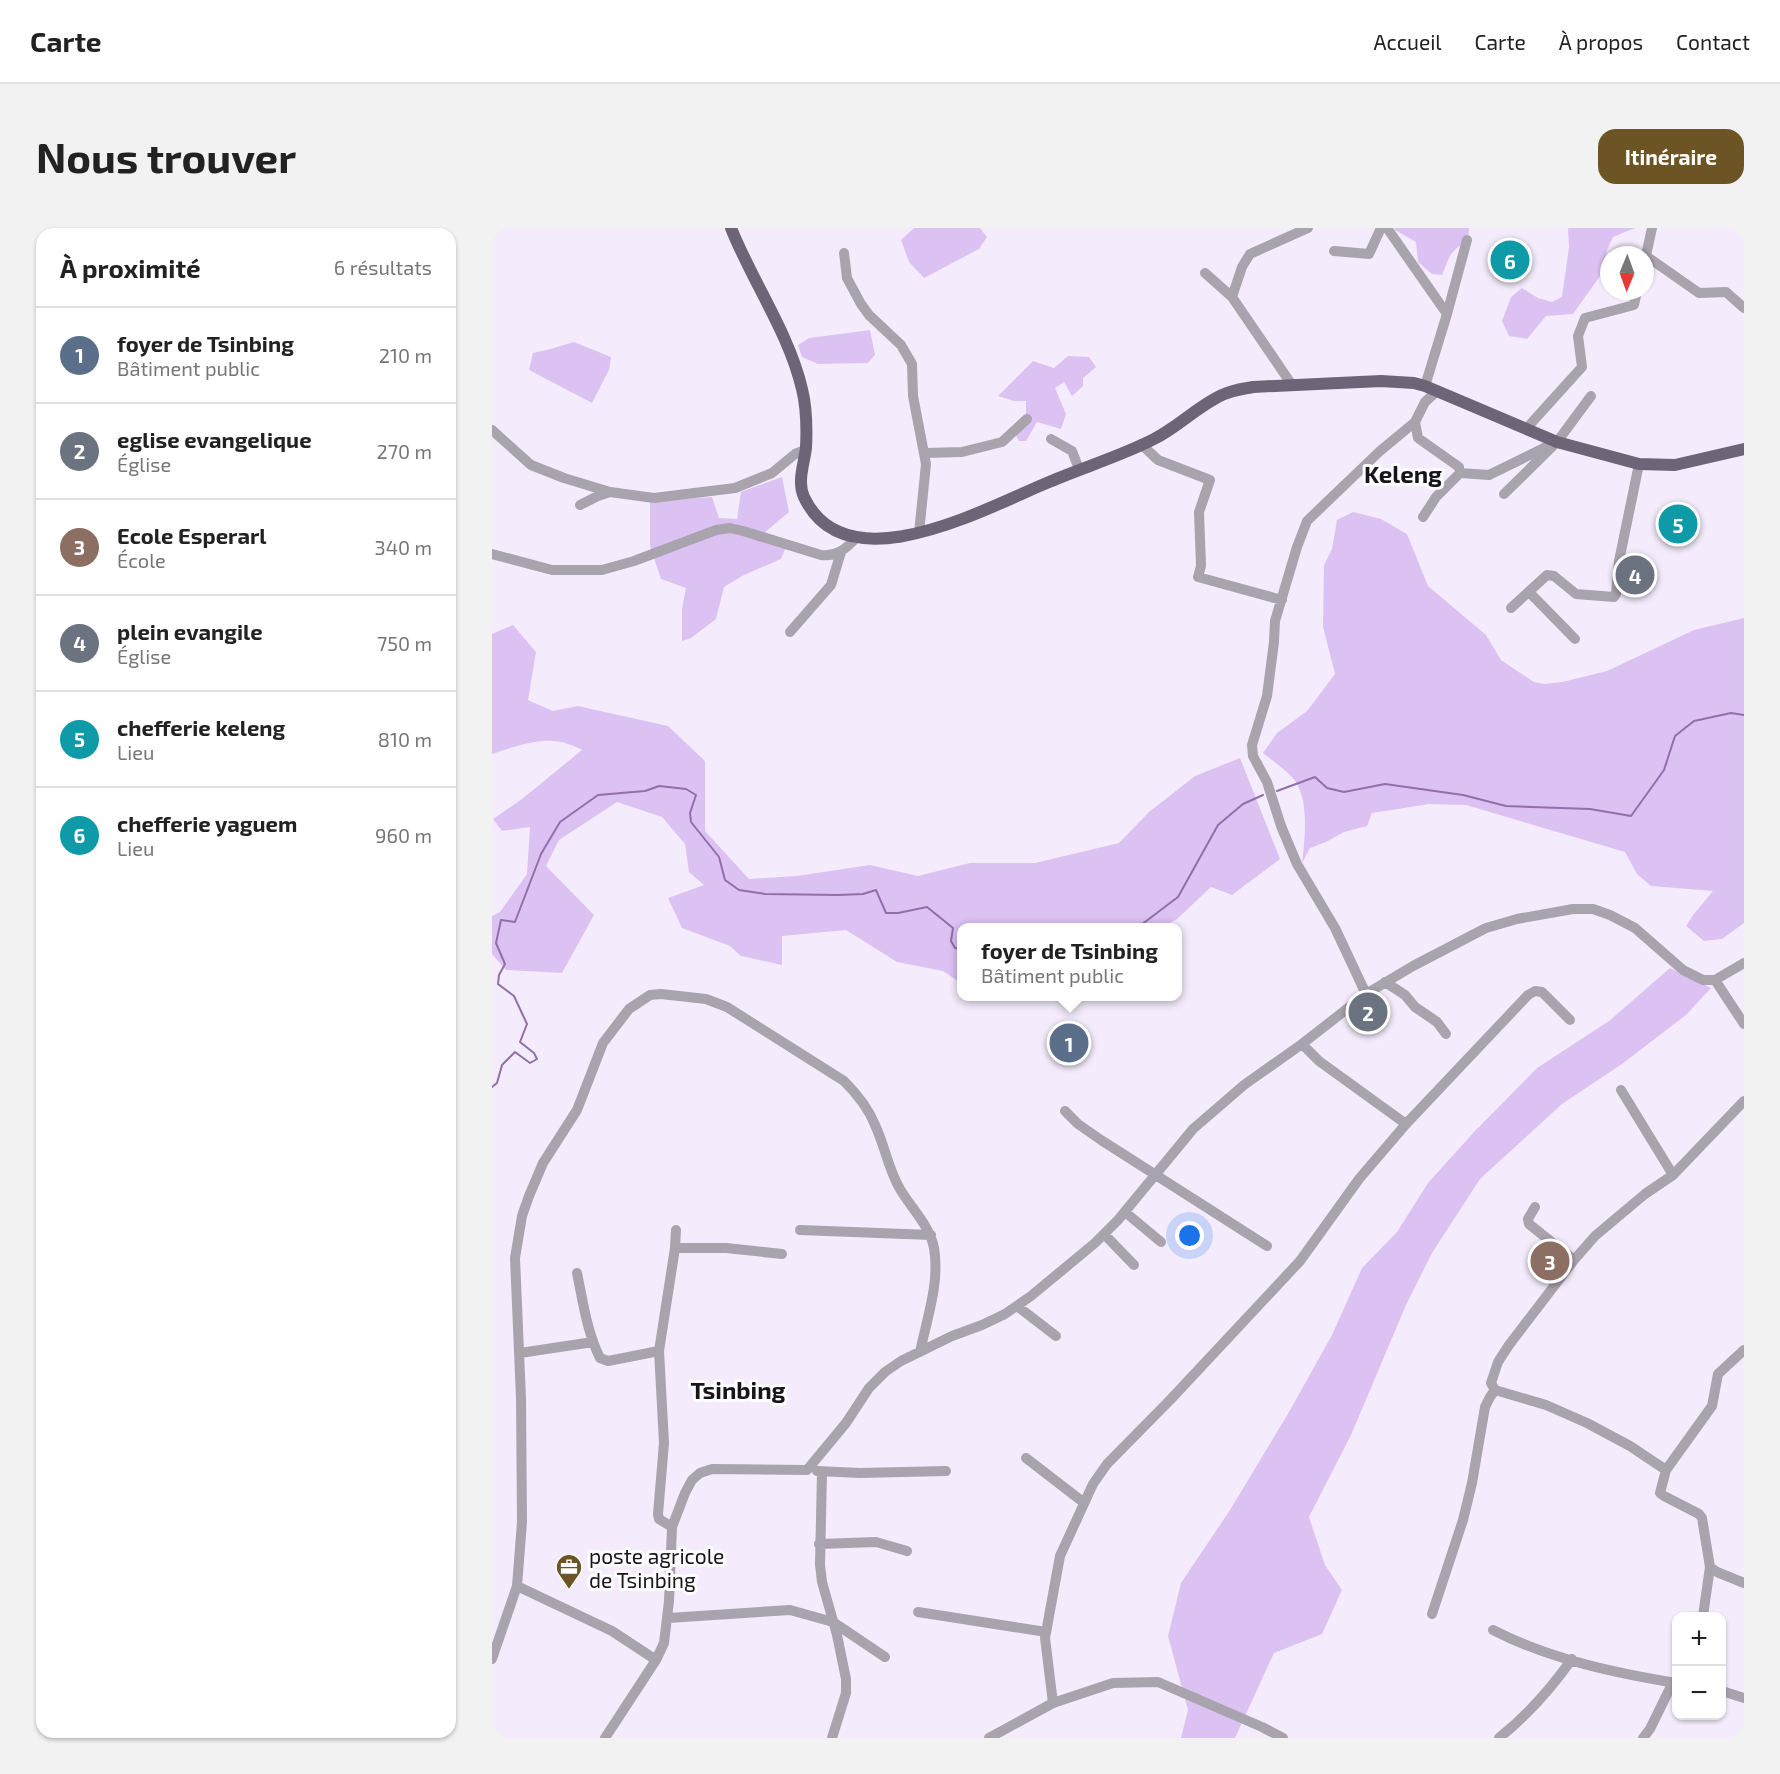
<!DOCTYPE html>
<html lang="fr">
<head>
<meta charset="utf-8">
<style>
  :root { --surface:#fff; --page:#f2f2f2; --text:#222; --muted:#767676; --line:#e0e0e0; --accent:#6c5424 }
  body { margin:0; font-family:"Exo 2",sans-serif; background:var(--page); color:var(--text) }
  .controls { position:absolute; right:18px; bottom:18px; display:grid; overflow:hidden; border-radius:12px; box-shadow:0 2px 4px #0004 }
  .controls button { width:54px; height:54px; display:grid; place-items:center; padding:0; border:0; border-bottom:2px solid var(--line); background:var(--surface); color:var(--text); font:30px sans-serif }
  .compass { position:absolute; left:1108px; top:18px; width:54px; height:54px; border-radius:50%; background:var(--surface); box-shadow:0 2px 4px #0004; rotate:181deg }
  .you { position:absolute; left:698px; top:1008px; width:21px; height:21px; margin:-15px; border:4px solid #fff; border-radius:50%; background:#1a73e8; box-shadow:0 0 0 9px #1a73e833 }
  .badge { display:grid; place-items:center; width:39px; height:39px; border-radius:50%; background:var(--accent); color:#fff; font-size:20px; font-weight:700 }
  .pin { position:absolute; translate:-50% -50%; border:3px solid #fff; box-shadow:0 2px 6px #0006 }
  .popup { position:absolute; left:465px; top:695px; width:225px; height:78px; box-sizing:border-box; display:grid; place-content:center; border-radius:12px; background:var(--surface); filter:drop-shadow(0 2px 4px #0005); font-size:20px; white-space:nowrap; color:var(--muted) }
  .popup b { font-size:22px; color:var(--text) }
  .popup::after { content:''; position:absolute; left:50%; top:100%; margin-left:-12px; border:12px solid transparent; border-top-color:var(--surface) }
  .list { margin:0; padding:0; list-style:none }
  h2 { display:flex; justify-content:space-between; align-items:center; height:78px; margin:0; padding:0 24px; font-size:26px }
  h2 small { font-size:20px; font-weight:400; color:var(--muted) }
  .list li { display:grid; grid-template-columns:39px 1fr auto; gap:18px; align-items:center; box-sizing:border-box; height:96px; padding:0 24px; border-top:2px solid var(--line) }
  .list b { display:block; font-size:22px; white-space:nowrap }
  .list p { margin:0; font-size:20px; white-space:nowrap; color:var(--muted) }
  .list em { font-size:20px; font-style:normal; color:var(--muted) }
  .map { position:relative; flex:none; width:1252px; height:1510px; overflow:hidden; border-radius:18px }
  header { display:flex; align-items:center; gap:36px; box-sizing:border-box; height:84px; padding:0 30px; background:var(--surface); border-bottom:2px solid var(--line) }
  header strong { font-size:28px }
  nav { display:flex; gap:33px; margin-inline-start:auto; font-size:21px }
  .intro { display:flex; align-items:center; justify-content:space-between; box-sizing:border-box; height:144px; padding:0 36px }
  h1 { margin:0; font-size:42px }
  .button { padding:15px 27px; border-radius:18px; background:var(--accent); color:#fff; font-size:21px; font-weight:700 }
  main { display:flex; gap:36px; padding:0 36px }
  aside { flex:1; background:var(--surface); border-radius:18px; box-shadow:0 2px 4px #0004 }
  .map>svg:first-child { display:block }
</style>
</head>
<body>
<header>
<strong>Carte</strong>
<nav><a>Accueil</a><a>Carte</a><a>À propos</a><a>Contact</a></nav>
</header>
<div class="intro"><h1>Nous trouver</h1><a class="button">Itinéraire</a></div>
<main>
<aside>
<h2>À proximité<small>6 résultats</small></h2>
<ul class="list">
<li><span class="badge" style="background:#5c6f8a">1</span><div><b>foyer de Tsinbing</b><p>Bâtiment public</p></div><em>210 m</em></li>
<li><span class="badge" style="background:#6b7280">2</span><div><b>eglise evangelique</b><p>Église</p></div><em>270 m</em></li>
<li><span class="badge" style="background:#8d6e63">3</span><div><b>Ecole Esperarl</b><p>École</p></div><em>340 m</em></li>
<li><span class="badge" style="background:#6b7280">4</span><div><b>plein evangile</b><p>Église</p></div><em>750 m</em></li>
<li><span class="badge" style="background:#0f9aa8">5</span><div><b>chefferie keleng</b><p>Lieu</p></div><em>810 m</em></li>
<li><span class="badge" style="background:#0f9aa8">6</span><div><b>chefferie yaguem</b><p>Lieu</p></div><em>960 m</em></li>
</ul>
</aside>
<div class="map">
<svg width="1252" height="1510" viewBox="0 0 1252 1510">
  <rect width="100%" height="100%" fill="#f4ecfc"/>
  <path fill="#eee1fb" d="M1055,1010L1080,1030L1061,1055L1036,1036Z"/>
  <path fill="#dcc2f3" d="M422,0H488L495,9L487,21L432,50L417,34L409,12Z
    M903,0H977C978,13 968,16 961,24C956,29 953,41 950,47L940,46L926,34L924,14L903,2Z
    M1076,0H1143L1121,9L1115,22L1108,48L1081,86L1054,88L1035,111L1017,108L1010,93L1019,69L1030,60L1046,70L1060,74L1070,69L1077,19Z
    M378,102L383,127L376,135L326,136L310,129L306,117L317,110Z
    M82,114L119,129L117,142L100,175L37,142L41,125L58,121Z
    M576,128L597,129L604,139L591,150V158L580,168L572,154L563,160L574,186L569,201L545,194L534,213H527L524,208L522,197L534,186V173H522L506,168L541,133L562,140Z
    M290,249L297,284L266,310L294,319L289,331L252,347L232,359L224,391L199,410L190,413V381L194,360L169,351L158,318V273L220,269L227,290L245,291L249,264Z
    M861,284L889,291L915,306L936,358L994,407L1009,432L1042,454L1053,456L1070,454L1115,443L1202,402L1252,390V695L1230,711L1212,713L1194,698L1201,687L1221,663L1159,658L1145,646L1133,624L974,577L937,576L880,585L875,598L852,604L834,614L818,620L810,635C813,611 818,568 800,549C791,540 781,533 771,525L785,505L815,483L843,446L831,399L832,337L840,321L845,292Z
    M21,397L44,424L36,472L61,483L86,478L176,498L213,533V603L257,651L305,648L378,637L426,648L478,635H543L627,615L657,584L703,548L748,530L788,631L740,667L719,659L685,691L671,699L469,700V755L451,743L405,734L354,702L290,708V737L249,728L238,718L190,700L176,670L212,657L197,644L193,616L170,589L125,574L67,612L54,638L102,687L70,745L14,742L0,726V688L8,684L35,646L38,599L10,603L1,591L30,571L90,522C58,504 32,516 0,526V406Z
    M1178,740L1219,760L1194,787L1130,836L1070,876L988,951L940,1025L914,1077L859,1207L817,1289L833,1337L850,1362L830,1406L782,1425L743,1510H689L696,1482L676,1408L689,1355L738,1282L797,1184L840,1107L870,1040L905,1004L936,955L982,904L1045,840L1117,793Z"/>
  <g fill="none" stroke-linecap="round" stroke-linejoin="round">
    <path stroke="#8f70a9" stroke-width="2" d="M785,563L823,549L835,560L852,564L893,556L971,567L1014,578L1098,581L1139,588L1172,542L1183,508L1202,493L1239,485L1252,487
      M645,700L686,669L726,597L751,576L771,567
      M0,859L5,855L10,837L23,824L38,835L45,831L42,825L28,814L35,796L22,768L6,756L7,747L13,736L4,715L9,692L23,694L49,626L68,594L106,567L153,563L167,558L194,561L204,567L198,585L199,594L227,629L233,652L247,662L273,666L346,667L371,666L384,662L394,685H406L435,679L461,700L459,713L463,720L469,721"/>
    <path stroke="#a9a3ae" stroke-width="10" d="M895,0L955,86L933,158
      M842,23L877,26L889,0
      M352,25L355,50L369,76L377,87L409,117L420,136L421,168L434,236L427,305
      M1154,28L1207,65L1234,64L1252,80
      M1153,32L1160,0
      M713,45L740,69L800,157
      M740,69L750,39L758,26L816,0
      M955,86L975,12
      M923,194L926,210L967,239L968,245L944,269L931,289
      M1034,201L1090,139L1086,108L1093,90L1142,77L1145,63
      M0,202L39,237L72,250L118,264
      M559,211L580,223L587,241
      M649,216L666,232L718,252L707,284L709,338L706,349L790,372
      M433,225L470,224L510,214L535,191
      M968,245L997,247L1056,218
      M1012,266L1065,214L1099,168
      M88,277L106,268L118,264L162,270L243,260L280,245L303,226L313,222
      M0,326L60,342H110L142,333L224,302L238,300L251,303L329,327C344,329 354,321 364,310
      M1037,364L1083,411
      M1019,380L1055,347L1062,348L1084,366L1122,369L1124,366L1127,333L1147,236
      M298,404L339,357L349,324
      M1223,752L1252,796
      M893,754L913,767L923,779L945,794L954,806
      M874,766L843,700L805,636L789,598L775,554L761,528L760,517L775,468L782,414L783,393L805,319L815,293L888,223L923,194L933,174L945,163
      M1129,862L1181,947
      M573,883L586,896L609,912L775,1018
      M914,896L1036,767L1043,763L1050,764L1078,792
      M1043,979L1036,991L1037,996L1082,1032
      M633,984L669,1014
      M308,1002L439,1007
      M612,1006L642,1037
      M183,1020H234L290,1026
      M85,1045C91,1074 95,1104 108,1130L116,1133L167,1123
      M525,1078L564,1108
      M1252,1122L1226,1146L1220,1178L1174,1242L1168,1265L1172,1268L1207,1286L1210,1290L1218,1339L1225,1344L1252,1355
      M28,1125L101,1114
      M534,1230L591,1274
      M1174,1242L1138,1218L1095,1195L1054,1177L1003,1162L999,1155L1006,1134L1017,1117L1082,1032L1103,1008L1153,966L1181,947L1252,873
      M325,1243L368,1245L454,1243
      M330,1244L328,1337L330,1354L345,1407L354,1451V1465L340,1510
      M180,1299L167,1291L166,1286L172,1215L167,1123L183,1020L184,1002
      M327,1316L384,1314L415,1323
      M25,1358L30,1294L29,1170L23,1030L30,988L37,968L51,935L85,882L111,815L137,781L158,767L169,766L214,771L235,779L352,853C365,866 376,879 383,897C393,918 396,941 408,961C419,980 438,998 442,1020C448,1054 435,1090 428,1124
      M426,1384L554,1404
      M940,1386L971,1292L980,1255L993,1179L998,1169L1003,1162
      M1211,1388L1218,1339
      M176,1390L298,1382L341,1394L393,1429
      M1001,1402C1057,1431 1123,1445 1184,1455
      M0,1431L25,1358L120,1403L164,1432
      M1230,1463L1252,1470
      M561,1475L621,1455L666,1454L770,1499L791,1510
      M113,1510L164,1432L172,1415L177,1373L180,1299L193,1265L200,1252L208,1245L220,1241L315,1242L354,1195L377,1160L393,1144L409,1133L460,1108L490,1097L513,1086L539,1068L603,1015L626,992L701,901L752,857L810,816L874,766L921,738L994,700L1025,691L1081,681H1101L1118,687L1143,700L1191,742L1211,752H1223L1252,735
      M497,1510L561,1475L553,1410L568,1328L601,1256L615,1236L679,1171L808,1033L867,951L914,896L827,833L810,816
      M1007,1510C1037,1486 1058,1462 1080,1431
      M1151,1510L1158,1501L1181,1454"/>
    <path stroke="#6e6477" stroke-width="12" d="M239,0C260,53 297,105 310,161C315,181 315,200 314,220C312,236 305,254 312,269C354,359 496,279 557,254C592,239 629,228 662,211C686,199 706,178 730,167C740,162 750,161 761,159L889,153L922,155L933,158L1065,214L1147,236L1183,237L1252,221"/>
  </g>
  <defs>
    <g id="office-pin" transform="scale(1.35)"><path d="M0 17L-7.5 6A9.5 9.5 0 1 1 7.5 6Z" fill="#6c5424" stroke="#fdfdfd"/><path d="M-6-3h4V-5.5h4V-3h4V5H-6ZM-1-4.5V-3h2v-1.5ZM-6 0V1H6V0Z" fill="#fff"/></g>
  </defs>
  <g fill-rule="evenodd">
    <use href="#office-pin" x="77" y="1339"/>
  </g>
  <g text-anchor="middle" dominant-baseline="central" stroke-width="6" stroke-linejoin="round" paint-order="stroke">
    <g font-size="21" fill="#18131c" stroke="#fdfdfd" text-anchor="start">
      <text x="97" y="1327">poste agricole<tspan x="97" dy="24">de Tsinbing</tspan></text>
    </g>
    <g font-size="24" font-weight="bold" fill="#18131c" stroke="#fdfdfd">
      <text x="911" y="245">Keleng</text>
      <text x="246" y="1161">Tsinbing</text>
    </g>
  </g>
</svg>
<div class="controls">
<button>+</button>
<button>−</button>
</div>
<svg class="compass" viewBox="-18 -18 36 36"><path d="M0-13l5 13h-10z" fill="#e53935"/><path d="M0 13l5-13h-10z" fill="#767676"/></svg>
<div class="you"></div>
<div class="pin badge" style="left:577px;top:815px;background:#5c6f8a">1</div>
<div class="popup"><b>foyer de Tsinbing</b>Bâtiment public</div>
<div class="pin badge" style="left:876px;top:784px;background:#6b7280">2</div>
<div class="pin badge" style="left:1058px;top:1033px;background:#8d6e63">3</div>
<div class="pin badge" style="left:1143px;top:347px;background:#6b7280">4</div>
<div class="pin badge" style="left:1186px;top:296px;background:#0f9aa8">5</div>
<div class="pin badge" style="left:1018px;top:32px;background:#0f9aa8">6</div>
</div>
</main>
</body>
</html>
